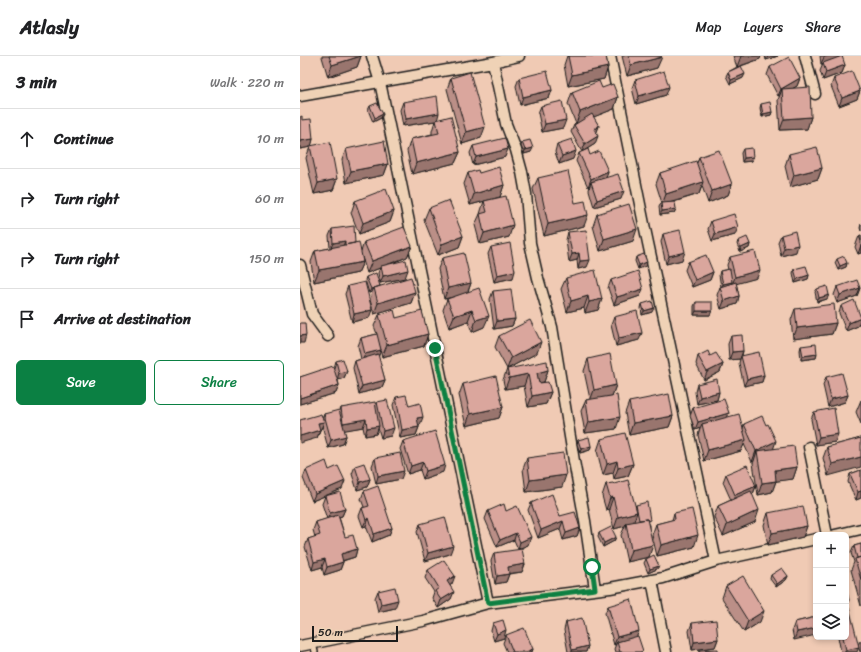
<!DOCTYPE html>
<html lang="en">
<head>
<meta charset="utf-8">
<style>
  :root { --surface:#fff; --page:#f6f6f6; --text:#202124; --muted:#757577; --line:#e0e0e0; --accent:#0b8043 }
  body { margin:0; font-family:Sriracha,sans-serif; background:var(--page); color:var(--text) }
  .controls { position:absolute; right:12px; bottom:12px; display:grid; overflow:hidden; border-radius:6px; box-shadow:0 2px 6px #0003 }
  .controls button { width:36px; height:36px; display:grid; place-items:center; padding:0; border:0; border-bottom:1px solid var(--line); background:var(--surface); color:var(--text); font:20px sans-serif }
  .scale { position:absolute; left:12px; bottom:10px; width:86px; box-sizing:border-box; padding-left:4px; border:2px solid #1c1c1c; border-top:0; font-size:11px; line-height:14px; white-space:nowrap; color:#1c1c1c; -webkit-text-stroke:3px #efd2b6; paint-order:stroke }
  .stop { position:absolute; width:12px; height:12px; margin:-9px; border:3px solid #0b8043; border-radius:50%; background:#fff }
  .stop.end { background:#0b8043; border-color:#fff; box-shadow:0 1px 4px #0008 }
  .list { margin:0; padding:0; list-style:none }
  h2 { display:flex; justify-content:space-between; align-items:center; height:52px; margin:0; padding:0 16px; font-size:17px }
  h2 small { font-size:13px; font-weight:400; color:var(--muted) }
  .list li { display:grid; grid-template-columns:26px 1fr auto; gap:12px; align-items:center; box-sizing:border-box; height:60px; padding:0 16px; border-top:1px solid var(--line) }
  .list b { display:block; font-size:15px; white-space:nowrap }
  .list em { font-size:13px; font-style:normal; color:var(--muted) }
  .actions { display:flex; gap:8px; padding:12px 16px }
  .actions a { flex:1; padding:9px 0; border:1px solid var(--accent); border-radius:6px; text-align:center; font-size:14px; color:var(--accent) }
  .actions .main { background:var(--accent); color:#fff }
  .icon { flex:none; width:22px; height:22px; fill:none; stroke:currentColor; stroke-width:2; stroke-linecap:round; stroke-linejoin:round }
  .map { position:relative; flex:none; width:561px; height:596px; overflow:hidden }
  header { display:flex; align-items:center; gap:24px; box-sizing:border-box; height:56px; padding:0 20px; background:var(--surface); border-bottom:1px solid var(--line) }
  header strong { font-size:19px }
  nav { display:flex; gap:22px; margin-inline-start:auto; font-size:14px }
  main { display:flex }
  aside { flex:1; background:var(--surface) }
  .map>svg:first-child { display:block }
</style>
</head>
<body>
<header>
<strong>Atlasly</strong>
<nav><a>Map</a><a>Layers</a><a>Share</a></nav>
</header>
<main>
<aside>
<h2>3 min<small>Walk · 220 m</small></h2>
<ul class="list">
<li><svg class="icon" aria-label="ahead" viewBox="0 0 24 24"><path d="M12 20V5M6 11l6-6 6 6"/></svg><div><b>Continue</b></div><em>10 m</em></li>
<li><svg class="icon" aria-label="right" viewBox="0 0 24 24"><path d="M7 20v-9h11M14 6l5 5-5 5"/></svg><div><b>Turn right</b></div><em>60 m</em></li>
<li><svg class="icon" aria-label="right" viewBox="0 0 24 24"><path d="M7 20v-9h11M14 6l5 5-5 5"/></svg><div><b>Turn right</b></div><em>150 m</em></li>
<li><svg class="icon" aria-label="arrive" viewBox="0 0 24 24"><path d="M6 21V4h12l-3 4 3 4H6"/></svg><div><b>Arrive at destination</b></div></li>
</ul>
<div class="actions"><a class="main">Save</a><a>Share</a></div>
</aside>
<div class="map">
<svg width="561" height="596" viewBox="0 0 561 596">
  <rect width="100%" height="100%" fill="#f0cab4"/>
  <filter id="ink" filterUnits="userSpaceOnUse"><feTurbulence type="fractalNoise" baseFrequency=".025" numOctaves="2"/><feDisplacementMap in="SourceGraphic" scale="8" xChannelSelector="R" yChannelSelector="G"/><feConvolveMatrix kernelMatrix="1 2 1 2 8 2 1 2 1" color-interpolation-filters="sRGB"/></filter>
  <g filter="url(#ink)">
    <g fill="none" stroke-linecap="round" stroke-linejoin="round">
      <g stroke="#1c1c1c" stroke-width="8">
        <path id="service" d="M13,587L15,596"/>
      </g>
      <g stroke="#1c1c1c" stroke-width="13">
        <path id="minor" d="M72,0L80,26L188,547
          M310,0L345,173L416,505
          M505,0L515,38
          M193,6L206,68L216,94L222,116L226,138L230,187L238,222L252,271L274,405L285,465L295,533
          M0,40L193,6L219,0
          M0,209L12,258L28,280
          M509,391L527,479
          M535,479L561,473
          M352,524L366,596
          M0,590L123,565L188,547L310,532L363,522L416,505L516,483"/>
      </g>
      <use href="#service" stroke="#efd2b6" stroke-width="5"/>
      <use href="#minor" stroke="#efd2b6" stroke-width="10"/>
    </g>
    <path fill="#bb8f87" stroke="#1c1c1c" d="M22,0H61L57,11L28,21L22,1Z
      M267,0H306L308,11L304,23L268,30L264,9Z
      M322,0H361L357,12L327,20Z
      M433,0H461L460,3L441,10L443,22L430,28L426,20L428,16L437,11Z
      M465,0H478L466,4Z
      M520,0H539V1L545,9L542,17L523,24L520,15L523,8H521Z
      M470,11L500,22L497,30L493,32L511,61L507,73L480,74L478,44L480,39L478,40L467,19Z
      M151,22L181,82L162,88L147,33Z
      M219,22L252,34L249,42L220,49L216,30Z
      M534,22L560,35L557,43L539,50L531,30Z
      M335,24L366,39L336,48L332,32Z
      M302,32L318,41L314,53L293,61L299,70L296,78L295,88L282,96L271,76L274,69L276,68L268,48L272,36Z
      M103,46L137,63L160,96L155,107L112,118L107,95L111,83L132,78V75L135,65L103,70L100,54Z
      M461,48L472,56L471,59L462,61L460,52Z
      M70,50L83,58L81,62L73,66L68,54Z
      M241,50L263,72L242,76L238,57Z
      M2,64L13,83L11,90L37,123L33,134L14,138L6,102L10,91L0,93Z
      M222,86L231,96L224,98L221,90Z
      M257,88L273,103L259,108L255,96Z
      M173,90L205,101L173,109L170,97Z
      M46,93L88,108L84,119L46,127L42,104Z
      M443,93L453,101L452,105L442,106L441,97Z
      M279,97L290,99L308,115L306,122L321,143L294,151L289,134L290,129L288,131L276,105Z
      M489,98L522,112L518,123L490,131L485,110Z
      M399,101L432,128L428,139L408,147L402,130L399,138L374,146L376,153L374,157L360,159L359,151L361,147H362L356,128L360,117L397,107Z
      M168,117H179L204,129L200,141L170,149L164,128Z
      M238,122L275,147L284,170L244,180L233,133Z
      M55,145L94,155L90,166L59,178L51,157Z
      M184,145L209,181L180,188L175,169L180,158Z
      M129,152L163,180L159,191L138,199L124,164Z
      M297,158L333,185L300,195L293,170Z
      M411,165L435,179L412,185L408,173Z
      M561,168V175L560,172Z
      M32,173L55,187L61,196L64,186L112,190L107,201L92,207L105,222L80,227L78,217L80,212L67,217L62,201L63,206L58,217L14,226L11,206L15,195L30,192L29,180Z
      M268,176L287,211L278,213L277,204L269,206L266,184Z
      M363,178L382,204L366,208L361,186Z
      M481,179L496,196L481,200L478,186Z
      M561,179V197L558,198L555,191L559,180Z
      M438,185L450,188L449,192L440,196L437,188Z
      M191,191L213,222L194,226L188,198Z
      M336,201L346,210L338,213L335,205Z
      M430,201L457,222L436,227L439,240L437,248L421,253L417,239L420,231H421L419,219L420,215L428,214L427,209Z
      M142,202L171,227L168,236L184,271L172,276L168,265L149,272L143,254L147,243L150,242L144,243L138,213Z
      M537,203L547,207L546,211L538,214L535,207Z
      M388,206L413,216L410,224L392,231L385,214Z
      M494,213L509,219L508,223L495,227L493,217Z
      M66,221L80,230L115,236L111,247L74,258L70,244L72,236L69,237L65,224Z
      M266,222L302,243L298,254L285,257L284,252L267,256L261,233Z
      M311,224L340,240L314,249L308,232Z
      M48,230L69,262L52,266L45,238Z
      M537,231L560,232L557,240L537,247L534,239Z
      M517,233L527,243L517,246L515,236Z
      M193,235L215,263L212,270L194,273L190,243Z
      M396,246L410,259H394V250Z
      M342,248L352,256L342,259L341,252Z
      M541,250L561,262L558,270L546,275L539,257Z
      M495,253L536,267L532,278L493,283L491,264Z
      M79,259L96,262L128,278L124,290L82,301L78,285L81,294L78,300L85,324L82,331L59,338L53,312L55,305L61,303L58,290L61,282L77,278L74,270Z
      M314,261L339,284L316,290L311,269Z
      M199,280L237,297L207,313L195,291Z
      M431,280L443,295L442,300L464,319L462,326L444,330L439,307L440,303L429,304L428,288Z
      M501,290L517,298L516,302L501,304L500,294Z
      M398,300H410L423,308L420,316L404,324L396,308Z
      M288,303L316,329L312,340L316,373L285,377L281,355L286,344L290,343L284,315Z
      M36,305L47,315L44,322L38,324L39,329L36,337L0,348V321L34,312Z
      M207,313L248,314L244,326L239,327L251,336L246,348L228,351L224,330L205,333L203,324Z
      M526,321L548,339L545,346L528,351L523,329Z
      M163,328L203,351L199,362L166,370L159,339Z
      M397,328L419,336L417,344L397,348L395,336Z
      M96,341L109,350L120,369H119V371L116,379L100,382L93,349Z
      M561,344V368L556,356Z
      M77,346L91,380L81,382L78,372L76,378L65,380L63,371L44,374L46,380L43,388L28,392L22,369L21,373L20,374L17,382L24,358L39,357L41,352L75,350Z
      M329,346L373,360L369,371L329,379L325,357Z
      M393,352L427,361L443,373L444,368L497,411L493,423L476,425L472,436L458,439L453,407L454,405L452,406L444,388L441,395L404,405L398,379L400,372L395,374L390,360Z
      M514,356L535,386L516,389L511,363Z
      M561,382L528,420L523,402L527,391Z
      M301,383L333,408L328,420L314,423L313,417L303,419L297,395Z
      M278,384L291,390L290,394L280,397L277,388Z
      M103,385L143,416L123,423L120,414L108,418L100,393Z
      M75,402L101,423L76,428L72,410Z
      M227,402L262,431L226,436L223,413Z
      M55,410L70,423L67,431L57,434L52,418Z
      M6,414H29L42,433L12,445L3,422Z
      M561,414V442L556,444L548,426L550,418Z
      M426,418L456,430L453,438H452L455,466L423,480L414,461L418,450L431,444L423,426Z
      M306,428H314L335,450L336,449L349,469V501L327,506L321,479L325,470L314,473L309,453L306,454L302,440Z
      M64,435L92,472L89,479L72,486L66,470L63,471L59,460L62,452L64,451L61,443Z
      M25,440L45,453L42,460L39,461L45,481L57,493L55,501L43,505V506L40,514L24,519L22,511L12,514L5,491L8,483L15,481L13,474L16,466L27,463L22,448Z
      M231,447L260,460L280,472L277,480L263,484L260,473L238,482L228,454Z
      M188,455H206L228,489L218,493L214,484L197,491L185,463Z
      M374,457L394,491L357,500L352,479L356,468L372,464Z
      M468,457L507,470L503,481L468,489L464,469Z
      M120,468L150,498L125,505L117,476Z
      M299,477L316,481L314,485L303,491L298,481Z
      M561,488V550L551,514L554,506L551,497L554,490Z
      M194,497L225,508L222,516L209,518L206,526L195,528L191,505Z
      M346,503L357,513L348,517L344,507Z
      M128,514L152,528L150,529L151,543L138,552L132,542L134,536L125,522Z
      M471,519L488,520L486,524L476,531L470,523Z
      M426,530L460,566L444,576L422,542Z
      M78,535L95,552L78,556L75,542Z
      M308,550L337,580L342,596H315L314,593L316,588L314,589L305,557Z
      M516,561L494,584L492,574L495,566Z
      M266,566L288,590L286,596H268L264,574Z
      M193,567L204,582L194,585L191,575Z
      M392,567L418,583L415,591L392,594L389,575Z
      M206,579L233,593L232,596H207L203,587Z
      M538,581H546L557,596H541Z
      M561,584V596H560L558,589L560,585Z"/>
    <path fill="#99746e" stroke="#1c1c1c" d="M61,0L57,11L28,21L32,9Z
      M441,0H461L460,3L437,11Z
      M468,0H478L466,4Z
      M528,0H539L537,6L523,7V8H521L524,1Z
      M362,1L357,12L327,20L331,9Z
      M545,9L542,17L523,24L526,16Z
      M308,11L304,23L268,30L272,19Z
      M445,18L443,22L430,28L431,24Z
      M500,22L497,30L483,38L482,33L480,39L478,40L481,33Z
      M369,31L366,39L336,48L339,40Z
      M252,34L249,42L220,49L223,41Z
      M560,35L557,43L539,50L542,42Z
      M318,41L314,53L276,68L280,56Z
      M472,56L471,59L462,61L463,58Z
      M139,57L137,65L136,64L135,65L103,70L106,63Z
      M83,58L81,62L73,66L75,62Z
      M511,61L507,73L480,74L484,63Z
      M266,64L263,72L242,76L245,68Z
      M299,70L296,78L294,73Z
      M185,71L181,82L162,88L166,76Z
      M298,80L295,88L282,96L285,88Z
      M13,83L11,91L0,93V85Z
      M233,92L231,96L224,98L225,94Z
      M208,93L205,101L173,109L176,101Z
      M276,95L273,103L259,108L262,100Z
      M160,96L155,107L112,118L116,107Z
      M453,101L452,105L442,106L444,102Z
      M88,108L84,119L46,127L51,115Z
      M522,112L518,123L490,131L494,119Z
      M308,115L306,122L291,126L290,129L288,131L291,123Z
      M37,123L33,134L14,138L18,127Z
      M403,126L399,138L362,149L366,138Z
      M432,128L428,139L408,147L412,135Z
      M204,129L200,141L170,149L174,138Z
      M324,135L321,143L294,151L297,144Z
      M376,153L374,157L360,159L362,155Z
      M94,155L90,166L59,178L63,167Z
      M288,159L284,170L244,180L248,168Z
      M213,169L209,181L180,188L184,177Z
      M438,171L435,179L412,185L415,178Z
      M337,173L333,185L300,195L304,183Z
      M163,180L159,191L138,199L142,188Z
      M45,185L42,193L30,194L33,187Z
      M450,188L449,192L440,196L441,192Z
      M498,189L496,196L481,200L484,192Z
      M561,189V197L558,198Z
      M112,190L107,201L81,211V210L80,212L67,217L72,205Z
      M385,196L382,204L366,208L369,200Z
      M279,197L277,204L269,206L272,198Z
      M290,204L287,211L278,213L280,205Z
      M63,206L58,217L14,226L19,214Z
      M347,206L346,210L338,213L339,209Z
      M547,207L546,211L538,214L540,210Z
      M108,214L105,222L80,227L83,220Z
      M460,214L457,222L432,229L435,221Z
      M215,215L213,222L194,226L197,219Z
      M413,216L410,224L392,231L395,224Z
      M509,219L508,223L495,227L497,223Z
      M432,226L431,230L421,232L423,228Z
      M171,227L167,238L144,243L148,232Z
      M74,232L72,236L69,237L71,233Z
      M560,232L557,240L537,247L540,239Z
      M343,233L340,240L314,249L317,241Z
      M115,236L111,247L74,258L78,247Z
      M529,239L527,243L517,246L519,242Z
      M288,240L284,252L267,256L271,245Z
      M439,240L437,248L421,253L424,245Z
      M302,243L298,254L285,257L289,246Z
      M354,252L352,256L342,259L344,255Z
      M72,254L69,262L52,266L54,258Z
      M172,254L168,265L149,272L154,260Z
      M396,255H412L410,259H394Z
      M189,260L184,271L172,276L176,264Z
      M561,262L558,270L546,275L549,267Z
      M215,263L212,270L194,273L197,265Z
      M536,267L532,278L493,283L497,272Z
      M342,277L339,284L316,290L319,282Z
      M128,278L124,290L82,301L87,289Z
      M6,279L4,287H0V280Z
      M241,286L237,297L207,313L211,302Z
      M81,294L78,302L62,306L65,298Z
      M443,295L440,303L429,304L432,296Z
      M517,298L516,302L501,304L503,300Z
      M423,308L420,316L404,324L407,316Z
      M248,314L244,326L232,328L237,317Z
      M47,315L44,322L37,324L39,317Z
      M228,318L224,330L205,333L209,322Z
      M464,319L462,326L444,330L447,323Z
      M85,324L82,331L59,338L62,330Z
      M39,329L36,337L0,348V342Z
      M316,329L312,340L290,345L294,334Z
      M251,336L246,348L228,351L232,340Z
      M419,336L417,344L397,348L400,341Z
      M548,339L545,346L528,351L531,343Z
      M203,351L199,362L166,370L170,358Z
      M429,357L426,365L402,368L400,372L395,374L398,366Z
      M373,360L369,371L329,379L333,367Z
      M123,361L120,369L115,370L117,362Z
      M320,361L316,373L285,377L289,366Z
      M66,363L63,371L41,375L43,367Z
      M24,366L21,373L15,375L18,367Z
      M79,370L76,378L65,380L67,372Z
      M119,371L116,379L100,382L102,374Z
      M94,372L91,380L81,382L83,375Z
      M20,374L17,382L0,387V380Z
      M538,378L535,386L516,389L519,381Z
      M46,380L43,388L28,392L31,384Z
      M446,384L441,395L404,405L408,394Z
      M476,385L472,397L457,395L454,405L452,406L456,395Z
      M291,390L290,394L280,397L281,393Z
      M561,401V411L528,420L532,408Z
      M317,405L313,417L303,419L307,408Z
      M123,406L120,414L108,418L111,410Z
      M333,408L328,420L314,423L318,412Z
      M145,409L143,416L123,423L126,415Z
      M497,411L493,423L471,426L475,414Z
      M104,415L101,423L76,428L78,420Z
      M266,419L262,431L226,436L230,424Z
      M70,423L67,431L57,434L60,426Z
      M45,425L42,433L12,445L15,438Z
      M476,425L472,436L458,439L462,427Z
      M456,430L453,438L432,447L435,439Z
      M561,435V442L556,444L558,436Z
      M313,441L309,453L306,454L310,442Z
      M45,453L42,460L27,464L30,457Z
      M459,454L455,466L423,480L427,469Z
      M337,456L333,468L326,467L325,470L314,473L318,461Z
      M69,462L66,470L63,471L66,464Z
      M263,465L260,473L238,482L241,474Z
      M507,470L503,481L468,489L472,477Z
      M92,472L89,479L72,486L74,478Z
      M280,472L277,480L263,484L266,477Z
      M216,477L214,484L197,491L200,484Z
      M398,479L394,491L357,500L361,489Z
      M231,481L228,489L218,493L220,486Z
      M316,481L314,485L303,491L304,487Z
      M353,489L349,501L327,506L331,494Z
      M153,490L150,498L125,505L128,497Z
      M57,493L55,501L38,506L41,498Z
      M25,503L22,511L12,514L14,506Z
      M43,506L40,514L24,519L27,511Z
      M225,508L222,516L205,518L208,511Z
      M359,510L357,513L348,517L350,513Z
      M209,518L206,526L195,528L197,520Z
      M155,520L152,528L145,533L147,525Z
      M488,520L486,524L476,531L477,528Z
      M154,536L151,543L138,552L141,544Z
      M98,544L95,552L78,556L81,548Z
      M549,544L546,551V545Z
      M464,555L460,566L444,576L448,565Z
      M516,572V579L494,584L497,576Z
      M206,574L204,582L194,585L197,578Z
      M339,575L336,582L317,586L316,588L314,589L317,581Z
      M418,583L415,591L392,594L394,586Z
      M288,590L286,596H272V594Z
      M559,591L557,596H545L546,594Z
      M233,593L232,596H226Z"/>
    <path fill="#daa69d" stroke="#1c1c1c" d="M29,0H61L32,9Z
      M268,0H306L308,11L272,19Z
      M329,0H361L362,1L331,9Z
      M542,0L545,9L526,16L523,7Z
      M489,1L500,22L481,33L470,11Z
      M441,10L445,18L431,24L428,16Z
      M247,15L252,34L223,41L219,22Z
      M364,15L369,31L339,40L335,24Z
      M552,15L560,35L542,42L534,22Z
      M170,16L185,71L166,76L151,22Z
      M299,25L302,32L313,28L318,41L280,56L272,36Z
      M510,31L511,61L484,63L482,33Z
      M137,40L139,57L106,63L103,46Z
      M262,45L266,64L245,68L241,50Z
      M470,46L472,56L463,58L461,48Z
      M77,47L83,58L75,62L70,50Z
      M292,58L299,70L294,73L298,80L285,88L274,69Z
      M2,60V64L11,63L13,83L0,85V61Z
      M151,60L160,96L116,107L111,83L139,77L136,64Z
      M205,82L208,93L176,101L173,90Z
      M272,83L276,95L262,100L257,88Z
      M230,84L233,92L225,94L222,86Z
      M84,85L88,108L51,115L46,93Z
      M30,86L37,123L18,127L10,90Z
      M517,91L522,112L494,119L489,98Z
      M452,92L453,101L444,102L443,93Z
      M288,93L290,99L299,95L308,115L291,123L279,97Z
      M419,94L432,128L412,135L399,101Z
      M396,105L403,126L366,138L360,117Z
      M199,111L204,129L174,138L168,117L178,114L179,117Z
      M268,115L275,147L285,145L288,159L248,168L238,122Z
      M318,118L324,135L297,144L291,126Z
      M86,133L94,155L63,167L55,145Z
      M206,140L213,169L184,177L180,158L187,156L184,145Z
      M149,144L163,180L142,188L129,152Z
      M375,146L376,153L362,155L361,147Z
      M329,148L337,173L304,183L297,158Z
      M434,158L438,171L415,178L411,165Z
      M54,170L55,187L45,189V185L33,187L32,173Z
      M104,171L112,190L72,205L64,186Z
      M286,174L290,204L280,205L279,197L272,198L268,176Z
      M380,174L385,196L369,200L363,178Z
      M495,175L498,189L484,192L481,179Z
      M561,179V185L559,180Z
      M447,181L450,188L441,192L438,185Z
      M59,186L63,206L19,214L15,195Z
      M210,187L215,215L197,219L191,191Z
      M455,195L460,214L435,221L430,201Z
      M164,197L171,227L148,232L142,202Z
      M344,198L347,206L339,209L336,201Z
      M406,199L413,216L395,224L388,206Z
      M544,200L547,207L540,210L537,203Z
      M106,204L108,214L83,220L81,210Z
      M506,210L509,219L497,223L494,213Z
      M430,213L432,226L423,228L420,215Z
      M295,214L302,243L289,246L288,240L271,245L266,222Z
      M338,215L343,233L317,241L311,224Z
      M76,217L80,230L71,233L66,221Z
      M111,221L115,236L78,247L74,232Z
      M557,224L560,232L540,239L537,231Z
      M65,226L72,254L54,258L48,230Z
      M436,226L439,240L424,245L420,231Z
      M527,230L529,239L519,242L517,233Z
      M179,232L189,260L176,264L172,254L154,260L147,243Z
      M211,233L215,263L197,265L193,235Z
      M554,244L561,262L549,267L541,250Z
      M352,245L354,252L344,255L342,248Z
      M396,246H412V255H396Z
      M534,248L536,267L497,272L495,253Z
      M94,254L96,262L122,255L128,278L87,289L79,259Z
      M337,255L342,277L319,282L314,261Z
      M230,264L241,286L211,302L199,280Z
      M0,267H5L6,279L0,280Z
      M77,278L81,294L65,298L61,282Z
      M442,279L443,295L432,296L431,280Z
      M516,288L517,298L503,300L501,290Z
      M408,295L410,300L416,297L423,308L407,316L398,300Z
      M459,296L464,319L447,323L441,300Z
      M78,298L85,324L62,330L55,305Z
      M310,298L316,329L294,334L288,303Z
      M43,303L47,315L39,317L36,305Z
      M247,305L248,314L237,317L239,327L248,326L251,336L232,340L228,318L209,322L207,313Z
      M33,310L39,329L0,342V321Z
      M542,317L548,339L531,343L526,321Z
      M196,320L203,351L170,358L163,328Z
      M417,323L419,336L400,341L397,328Z
      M369,338L373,360L333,367L329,346Z
      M106,339L109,350L120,347L123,361L117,362L119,371L102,374L96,341Z
      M317,339L320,361L289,366L286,344Z
      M424,343L429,357L398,366L393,352Z
      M87,344L94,372L83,375L77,346Z
      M75,346L79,370L67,372L66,363L43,367L41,352Z
      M534,352L538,378L519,381L514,356Z
      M39,354L46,380L31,384L24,358Z
      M21,358L24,366L18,367L20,374L0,380V364Z
      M439,358L446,384L408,394L402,368Z
      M462,360L466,369L468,368L476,385L456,395L444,368Z
      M135,375L145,409L126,415L123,406L111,410L103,385Z
      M325,377L333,408L318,412L317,405L307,408L301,383Z
      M289,381L291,390L281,393L278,384Z
      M561,382V401L532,408L527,391Z
      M494,390L497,411L475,414L476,425L462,427L457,395Z
      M100,397L104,415L78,420L75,402Z
      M263,397L266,419L230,424L227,402Z
      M26,405L29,414L38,410L45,425L15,438L6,414Z
      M64,407L70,423L60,426L55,410Z
      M447,409L456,430L435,439L426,418Z
      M561,414V435L558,436L550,418Z
      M328,424L337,456L318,461L313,441L310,442L306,428L313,427L314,428Z
      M78,430L92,472L74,478L69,462L66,464L62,452L69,450L64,435Z
      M451,435L459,454L427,469L418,450Z
      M40,436L45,453L30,457L25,440Z
      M252,438L260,460L275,456L280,472L266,477L263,465L241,474L231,447Z
      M347,446L350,464L348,465L347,463L339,464L336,449Z
      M204,448L206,455L217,450L231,481L220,486L216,477L200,484L188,455Z
      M503,450L507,470L472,477L468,457Z
      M392,453L398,479L361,489L356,468L375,463L374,457Z
      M38,459L45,481L53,479L57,493L41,498L43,506L27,511L25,503L14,506L8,483L20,479L16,466Z
      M145,461L153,490L128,497L120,468Z
      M347,463L353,489L331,494L326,467Z
      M311,471L316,481L304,487L299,477Z
      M561,488V501L557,502L554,490Z
      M222,493L225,508L208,511L209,518L197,520L194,497Z
      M354,499L359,510L350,513L346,503Z
      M561,501V524L555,503Z
      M144,504L155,520L147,525L154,536L141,544L135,535L139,532L128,514Z
      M482,512L488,520L477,528L471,519Z
      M443,520L464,555L448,565L426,530Z
      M95,531L98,544L81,548L78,535Z
      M546,532L549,544L546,545Z
      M331,543L339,575L317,581L308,550Z
      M549,551L559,591L546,594L543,581H546V552Z
      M516,561V572L497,576L495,566Z
      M282,562L288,590L272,594L266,566Z
      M203,564L206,574L197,578L193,567Z
      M416,564L418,583L394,586L392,567Z
      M224,572L233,593L226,596H213L206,579Z
      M338,580L343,595L340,596H320L317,586Z
      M418,593V596H400L399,594Z"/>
  </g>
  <g fill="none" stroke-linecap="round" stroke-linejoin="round" filter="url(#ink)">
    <path stroke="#0b8043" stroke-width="5" d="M135,292L188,547L295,533L292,511"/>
  </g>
</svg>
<div class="controls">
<button>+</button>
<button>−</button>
<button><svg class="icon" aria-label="layers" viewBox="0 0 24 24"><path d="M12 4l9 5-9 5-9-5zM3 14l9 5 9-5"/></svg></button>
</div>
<div class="scale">50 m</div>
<div class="stop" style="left:292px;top:511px"></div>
<div class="stop end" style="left:135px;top:292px"></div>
</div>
</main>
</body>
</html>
